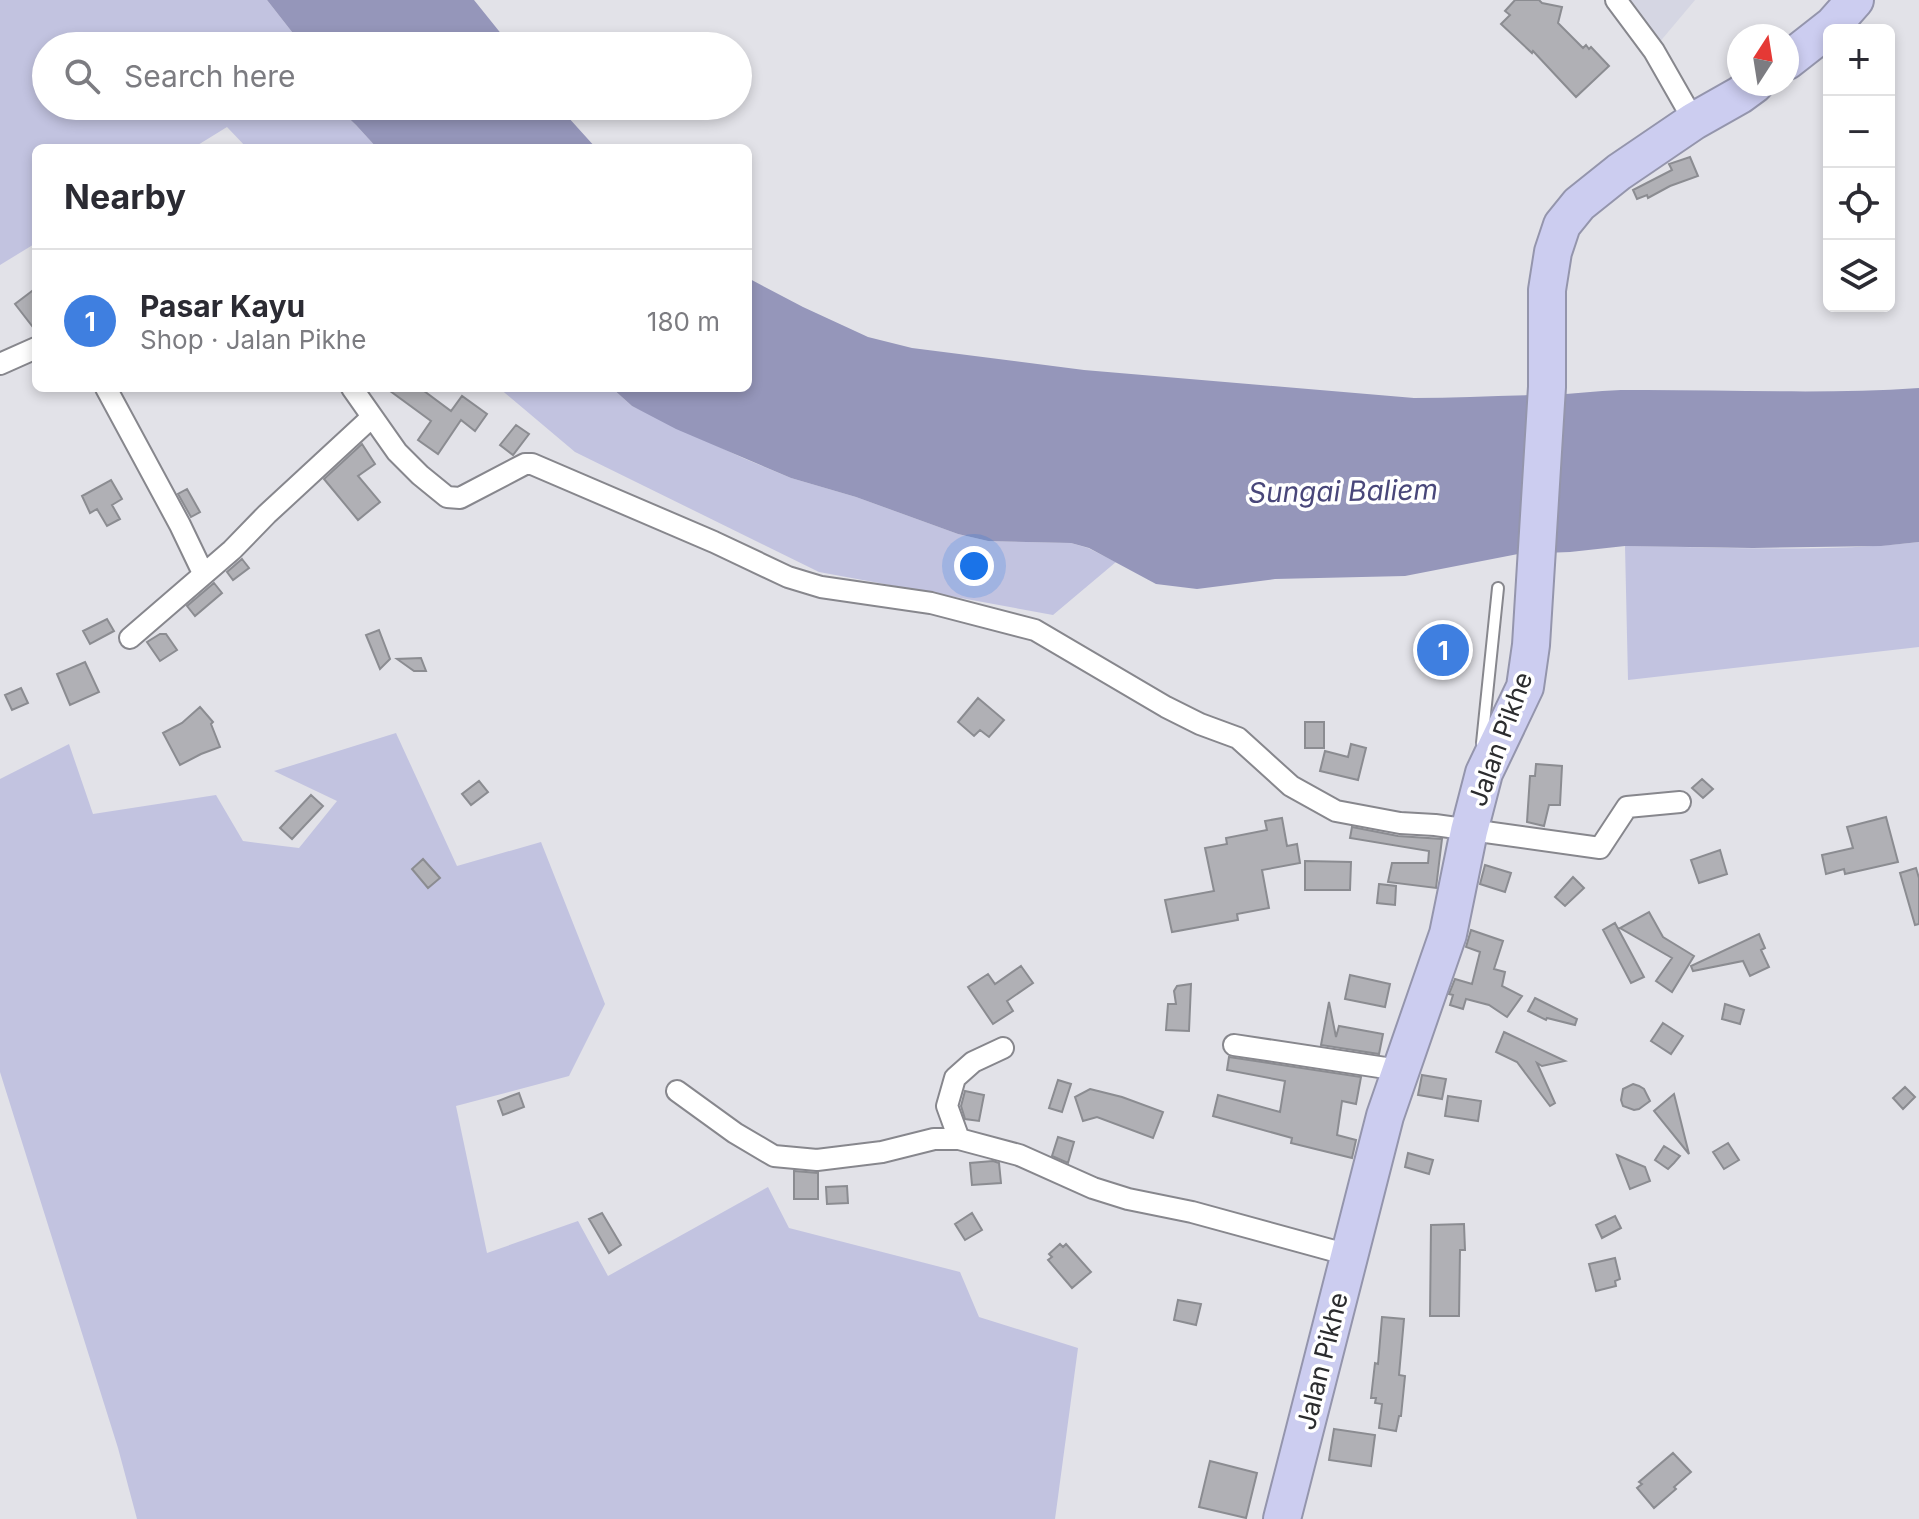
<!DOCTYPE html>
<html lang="en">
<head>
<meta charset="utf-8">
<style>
  :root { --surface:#fff; --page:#f2f2f3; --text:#2b2b33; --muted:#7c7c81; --line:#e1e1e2; --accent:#5b4bc4 }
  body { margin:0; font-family:Inter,sans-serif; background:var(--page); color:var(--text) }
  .controls { position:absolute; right:24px; top:24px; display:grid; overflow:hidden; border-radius:12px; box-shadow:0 4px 12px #0003 }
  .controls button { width:72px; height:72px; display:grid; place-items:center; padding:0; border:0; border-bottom:2px solid var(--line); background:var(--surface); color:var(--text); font:40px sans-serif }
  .compass { position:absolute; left:1727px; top:24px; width:72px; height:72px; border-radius:50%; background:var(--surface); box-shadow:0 4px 12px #0003; rotate:12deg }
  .you { position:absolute; left:974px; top:566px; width:28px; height:28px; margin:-20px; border:6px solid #fff; border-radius:50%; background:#1a73e8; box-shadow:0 0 0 12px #1a73e833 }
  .badge { display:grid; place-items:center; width:52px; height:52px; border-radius:50%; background:var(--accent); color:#fff; font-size:26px; font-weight:700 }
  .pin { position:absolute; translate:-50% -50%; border:4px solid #fff; box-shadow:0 2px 8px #0006 }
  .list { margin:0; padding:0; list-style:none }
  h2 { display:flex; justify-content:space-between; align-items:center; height:104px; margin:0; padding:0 32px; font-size:34px }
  h2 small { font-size:26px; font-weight:400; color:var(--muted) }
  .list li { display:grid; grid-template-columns:52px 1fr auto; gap:24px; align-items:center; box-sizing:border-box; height:144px; padding:0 32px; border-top:2px solid var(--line) }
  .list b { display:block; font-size:30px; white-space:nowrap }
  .list p { margin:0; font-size:26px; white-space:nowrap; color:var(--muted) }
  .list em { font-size:26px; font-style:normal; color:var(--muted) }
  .icon { flex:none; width:44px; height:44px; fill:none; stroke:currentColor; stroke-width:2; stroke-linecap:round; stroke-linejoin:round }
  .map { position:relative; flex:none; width:1919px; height:1519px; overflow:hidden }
  .search { position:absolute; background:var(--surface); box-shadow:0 4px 12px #0003; left:32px; top:32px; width:720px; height:88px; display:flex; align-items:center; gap:20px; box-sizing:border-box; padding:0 28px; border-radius:44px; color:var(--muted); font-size:30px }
  .panel { position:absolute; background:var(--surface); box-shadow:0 4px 12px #0003; left:32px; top:144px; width:720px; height:248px; border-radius:12px }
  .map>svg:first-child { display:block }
</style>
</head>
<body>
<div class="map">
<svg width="1919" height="1519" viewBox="0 0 1919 1519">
  <rect width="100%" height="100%" fill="#e2e2e8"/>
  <path fill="#d5d6e3" d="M1623,0H1695L1658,44Z"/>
  <path fill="#c2c3e0" d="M0,0H267L303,46H46V106H336L356,125L377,148H247L227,127L193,148H36V243L0,265Z
    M499,388H612L632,406L743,458L791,478L856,497L958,534L988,541L1071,543L1088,548L1116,562L1053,615L819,572L575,452Z
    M1919,542V647L1628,680L1625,546C1723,547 1822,553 1919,542Z
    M396,733L457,866L541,842L605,1004L569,1076L456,1106L487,1253L578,1221L608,1276L768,1187L789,1228L960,1272L979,1317L1078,1348L1055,1519H137L118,1448L0,1072V779L69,744L93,814L216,795L243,841L299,848L337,801L274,771Z"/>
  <path fill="#9596ba" d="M267,0H474L511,46H303Z
    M336,106H558L596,148H377L356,125Z
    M748,278L803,307L868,337L912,348L1084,370L1414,398C1459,398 1503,395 1548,395C1572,394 1596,391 1621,390C1720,389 1819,395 1919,388V542L1881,546L1753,548L1625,546L1570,552L1518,554L1405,576L1275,579L1197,589L1156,584L1089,548L1071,543L988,541L958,534L856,497L791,478L676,429L632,406L612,388H748Z"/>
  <path fill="#b0b0b5" stroke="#8b8c91" stroke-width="2" d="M1515,0H1539L1542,3L1562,7L1558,23L1583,48L1586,45L1589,49L1591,47L1609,66L1576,97L1533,51L1532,53L1501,24L1510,15L1505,11Z
    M1690,157L1698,176L1670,186L1648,198L1647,195L1637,199L1633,190L1672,170L1669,164Z
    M36,288V331L15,304Z
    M386,388H420L451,411L462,396L487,414L475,431L461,420L438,454L418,440L431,421Z
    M516,425L529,434L513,455L500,445Z
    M362,444L375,464L358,476L380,502L358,520L324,479Z
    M111,480L122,499L112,505L120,519L107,526L97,509L90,513L82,496Z
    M187,489L200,512L191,517L178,494Z
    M242,559L249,568L233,580L227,572Z
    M214,583L222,593L195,616L187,606Z
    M107,619L114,631L90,644L83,631Z
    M379,630L390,659L380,669L366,635Z
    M160,634H166L177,650L160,661L147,642Z
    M421,658L426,671H414L397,659Z
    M85,662L99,692L70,705L57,674Z
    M21,688L28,703L12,710L5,695Z
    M978,698L1004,720L989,737L980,730L974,736L958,722Z
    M200,707L213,722L211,724L220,747L201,754L180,765L163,733L182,723Z
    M1305,722H1324V748H1305Z
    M1351,744L1366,748L1358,780L1320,771L1325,751L1348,757Z
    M1536,764L1562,766L1560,805H1549L1544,826L1527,822L1530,776H1535Z
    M1702,779L1713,789L1703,798L1692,788Z
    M479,781L488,792L471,805L462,794Z
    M311,795L323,806L292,839L280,828Z
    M1886,817L1898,862L1845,874L1844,869L1826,874L1822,855L1853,848L1847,827Z
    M1282,818L1287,846L1297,844L1300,863L1262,870L1269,908L1237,914L1238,920L1172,932L1165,900L1214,891L1205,848L1227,844L1226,838L1267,830L1265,821Z
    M1352,827L1398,836L1442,839L1436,888L1388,882L1392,863H1428L1429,851L1350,838Z
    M1720,850L1727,874L1699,883L1691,860Z
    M423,859L440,878L428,888L412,869Z
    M1305,861L1351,862L1350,890H1305Z
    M1485,865L1511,873L1505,892L1480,884Z
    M1916,868L1919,878V924L1915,925L1900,873Z
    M1573,877L1584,888L1565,906L1555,897Z
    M1379,884L1396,886L1395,905L1377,903Z
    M1649,912L1663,937L1694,956L1672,992L1656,981L1672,958L1620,928Z
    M1615,923L1644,977L1631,983L1603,930Z
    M1471,930L1503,941L1494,969L1505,972L1502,986L1522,996L1507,1017L1489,1005L1466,999L1463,1009L1450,1005L1453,995L1449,994L1455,979L1472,984L1480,952L1466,947Z
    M1759,934L1765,948L1761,950L1769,967L1750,976L1743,961L1693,971L1691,966Z
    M1021,966L1033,983L1007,1001L1013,1011L993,1024L968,987L988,974L995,984Z
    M1350,975L1390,984L1385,1007L1345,999Z
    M1191,984L1189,1031L1166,1030L1168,1004H1176L1174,991L1177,986Z
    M1535,998L1577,1019L1575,1025L1547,1018L1546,1020L1528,1011Z
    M1329,1002L1336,1037L1339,1026L1383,1034L1379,1054L1321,1045Z
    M1725,1004L1744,1010L1740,1024L1722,1019Z
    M1663,1023L1683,1036L1671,1054L1651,1041Z
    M1504,1032L1565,1061L1542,1066L1537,1063L1555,1103L1550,1106L1517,1062L1496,1052Z
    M1229,1057L1361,1077L1356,1104L1342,1101L1337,1135L1356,1140L1352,1158L1291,1143L1292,1138L1213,1116L1218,1095L1280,1112L1285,1081L1227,1070Z
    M1422,1075L1446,1079L1442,1099L1418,1095Z
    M1058,1080L1071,1084L1062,1112L1049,1108Z
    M1633,1084L1639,1086L1644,1089L1650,1101L1639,1109L1634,1110L1623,1106L1621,1100L1623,1089Z
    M1905,1087L1915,1097L1903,1109L1893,1098Z
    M1090,1089L1122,1097L1163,1112L1153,1138L1097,1117L1083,1121L1075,1097Z
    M965,1091L984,1095L979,1121L965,1119L961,1106Z
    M519,1093L524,1107L503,1115L498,1101Z
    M1674,1094L1689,1154L1654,1111Z
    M1448,1096L1481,1101L1478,1121L1445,1116Z
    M1058,1137L1074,1142L1068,1163L1052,1156Z
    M1728,1143L1739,1160L1724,1169L1713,1152Z
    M1664,1146L1680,1156L1674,1163L1668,1169L1655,1160Z
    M1408,1153L1433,1160L1429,1174L1405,1167Z
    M1617,1155L1645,1167L1650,1181L1630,1189Z
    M993,1161L999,1163L1001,1183L972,1185L970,1163Z
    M794,1171L818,1173V1199H794Z
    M847,1186L848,1203L827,1204L826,1187Z
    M602,1213L621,1245L609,1253L589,1219Z
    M972,1213L982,1230L965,1240L955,1224Z
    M1615,1216L1621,1228L1602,1238L1596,1225Z
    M1464,1224L1465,1250H1460L1459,1316H1430L1431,1225Z
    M1060,1244L1063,1247L1066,1244L1091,1272L1072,1288L1048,1260L1052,1257L1049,1254Z
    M1615,1258L1620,1279L1615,1281L1616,1286L1596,1291L1589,1264Z
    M1178,1300L1201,1304L1196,1325L1174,1320Z
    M1382,1317L1404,1319L1399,1375L1405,1376L1401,1416H1399L1396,1431L1379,1428L1382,1404L1375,1403L1376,1398H1371L1375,1363L1378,1364Z
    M1334,1429L1375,1435L1371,1466L1329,1460Z
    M1673,1453L1691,1472L1674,1487L1676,1489L1654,1508L1637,1488L1642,1484L1639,1482Z
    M1210,1461L1257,1473L1246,1518L1199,1507Z"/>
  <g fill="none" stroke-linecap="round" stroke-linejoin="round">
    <g stroke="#87878d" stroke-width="14">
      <path id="lane" d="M1482,743L1498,588"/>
    </g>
    <g stroke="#87878d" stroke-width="24">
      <path id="street" d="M1616,0L1654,51L1694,121
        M0,364L36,348
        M106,388L180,525L203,573
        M352,388L397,452L420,475L447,497L460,498L525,464H532L714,542L788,577L821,587L931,603L1035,630L1166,707L1200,724L1238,738L1291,786L1336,811L1400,823L1435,825L1600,848L1627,807L1680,802
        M130,638L232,550L267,514L372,417
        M1234,1045L1399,1070
        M677,1091L735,1133L774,1156L817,1160L882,1152L934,1139H959L1019,1155L1093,1188L1128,1199L1192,1212L1349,1255
        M959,1139L947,1106L955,1078L973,1062L1003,1048"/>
    </g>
    <g stroke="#9495ac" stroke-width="40">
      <path id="highway" d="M1787,61L1833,25L1855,0
        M1282,1519L1385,1116L1448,934L1469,831L1484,773L1525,687L1531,645L1547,387V290L1553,252L1562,225L1579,204L1619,172L1694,121L1740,95L1755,84"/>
    </g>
    <use href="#lane" stroke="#fff" stroke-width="10"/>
    <use href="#street" stroke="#fff" stroke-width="20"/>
    <use href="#highway" stroke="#cccdf0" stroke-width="36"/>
  </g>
  <g text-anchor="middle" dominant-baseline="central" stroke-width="7" stroke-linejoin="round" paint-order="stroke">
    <g font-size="26" fill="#2b2c2e" stroke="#fff">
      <text transform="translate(1500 739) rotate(-70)">Jalan Pikhe</text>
      <text transform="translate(1322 1361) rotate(-76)">Jalan Pikhe</text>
    </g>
    <g font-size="28" font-style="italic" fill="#49477a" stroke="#fff">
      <text transform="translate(1343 491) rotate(-1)">Sungai Baliem</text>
    </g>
  </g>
</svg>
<div class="controls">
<button>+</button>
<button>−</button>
<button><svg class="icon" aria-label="locate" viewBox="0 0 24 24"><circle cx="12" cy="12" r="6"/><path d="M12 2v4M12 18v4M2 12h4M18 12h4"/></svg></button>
<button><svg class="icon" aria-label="layers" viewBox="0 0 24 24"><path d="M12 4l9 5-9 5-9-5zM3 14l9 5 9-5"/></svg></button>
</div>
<svg class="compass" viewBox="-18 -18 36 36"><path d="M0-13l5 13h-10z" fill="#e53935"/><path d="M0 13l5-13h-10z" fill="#7c7c81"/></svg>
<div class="you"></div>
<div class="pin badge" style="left:1443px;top:650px;background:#3f7fe0">1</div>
<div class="search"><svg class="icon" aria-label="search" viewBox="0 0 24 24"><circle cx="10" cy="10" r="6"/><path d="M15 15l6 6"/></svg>Search here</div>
<section class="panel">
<h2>Nearby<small></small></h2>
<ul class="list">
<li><span class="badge" style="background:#3f7fe0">1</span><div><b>Pasar Kayu</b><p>Shop · Jalan Pikhe</p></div><em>180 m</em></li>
</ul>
</section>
</div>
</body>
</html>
